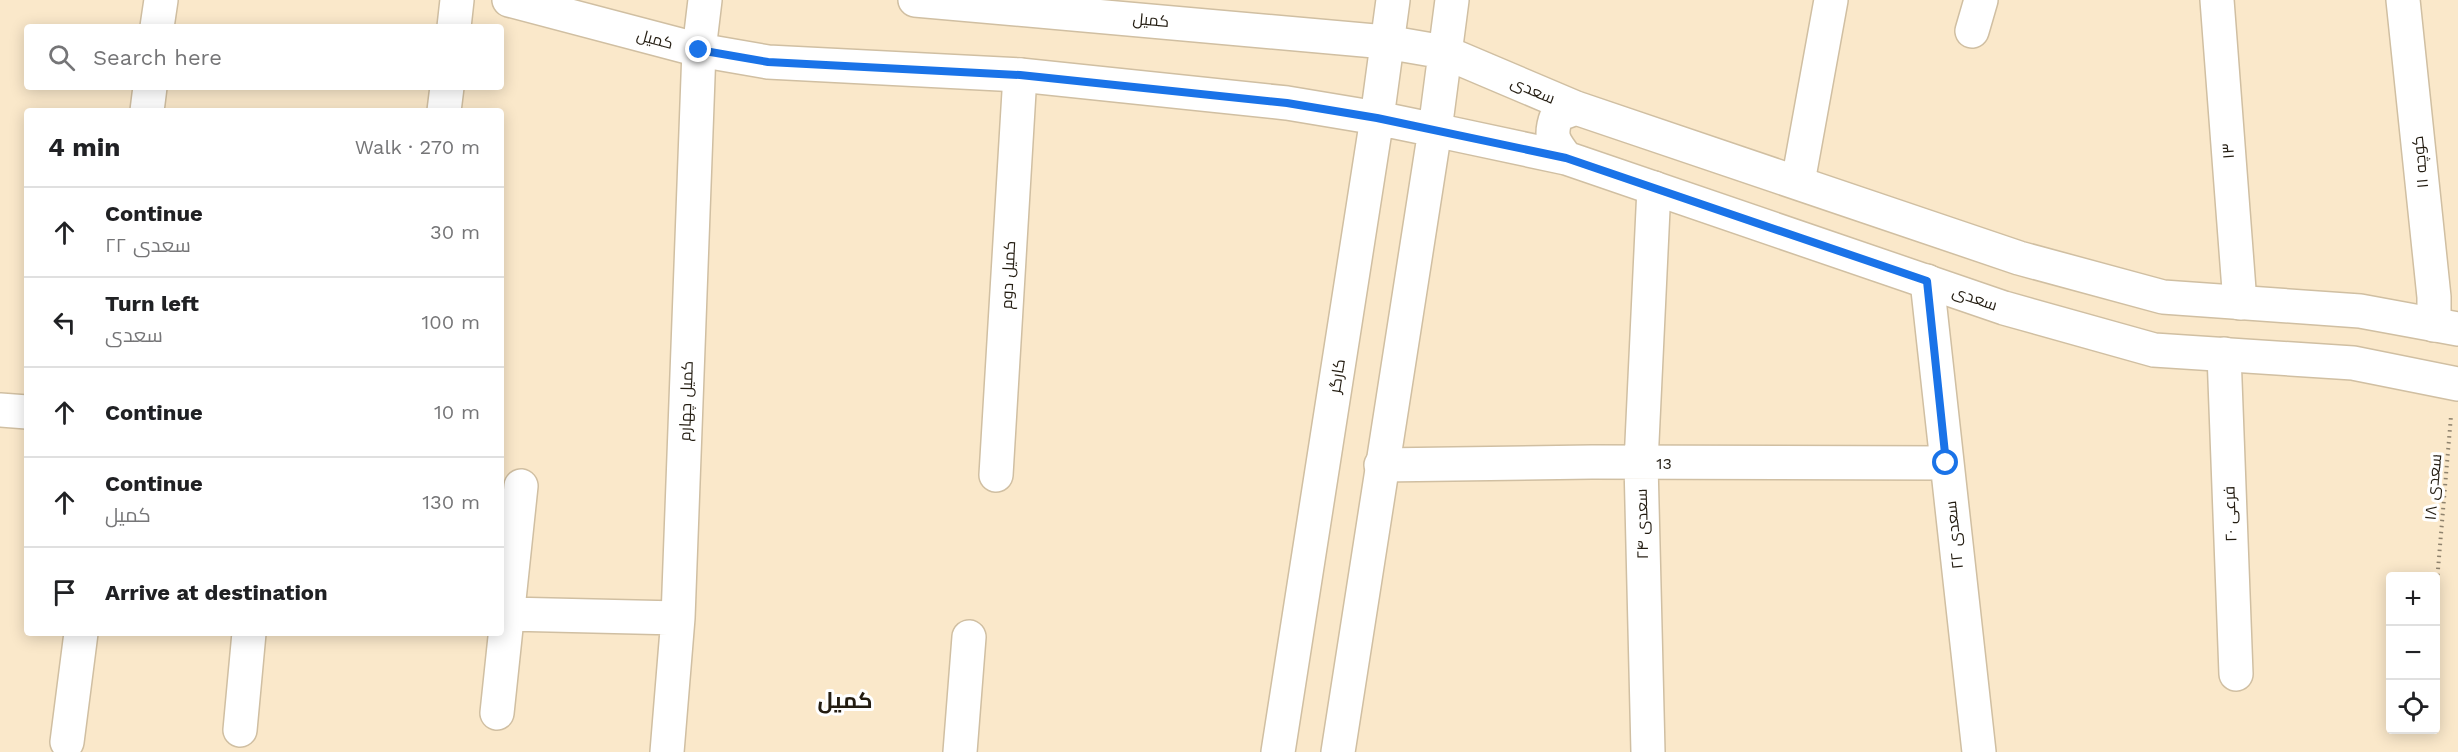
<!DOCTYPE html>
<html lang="en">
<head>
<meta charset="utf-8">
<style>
  :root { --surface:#fff; --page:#f6f6f6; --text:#202124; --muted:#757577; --line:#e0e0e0 }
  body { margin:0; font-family:"Work Sans",Cairo,sans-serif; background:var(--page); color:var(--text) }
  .controls { position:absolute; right:18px; bottom:18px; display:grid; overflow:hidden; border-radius:6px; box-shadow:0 3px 15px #0003 }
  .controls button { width:54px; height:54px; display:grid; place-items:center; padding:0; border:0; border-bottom:2px solid var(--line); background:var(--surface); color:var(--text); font:30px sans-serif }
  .stop { position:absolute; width:18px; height:18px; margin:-14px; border:4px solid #1a73e8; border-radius:50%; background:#fff }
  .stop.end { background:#1a73e8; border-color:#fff; box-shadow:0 2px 6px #0008 }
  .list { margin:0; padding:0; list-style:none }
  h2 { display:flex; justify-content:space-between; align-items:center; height:78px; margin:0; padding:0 24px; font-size:26px }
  h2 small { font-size:20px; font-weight:400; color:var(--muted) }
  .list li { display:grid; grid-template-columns:39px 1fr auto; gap:18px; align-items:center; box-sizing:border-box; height:90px; padding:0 24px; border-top:2px solid var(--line) }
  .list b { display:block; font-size:22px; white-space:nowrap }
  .list p { margin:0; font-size:20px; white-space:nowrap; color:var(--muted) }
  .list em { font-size:20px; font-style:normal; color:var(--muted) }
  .icon { flex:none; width:33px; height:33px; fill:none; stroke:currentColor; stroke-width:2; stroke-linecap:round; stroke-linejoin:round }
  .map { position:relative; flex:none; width:2458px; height:752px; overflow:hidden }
  .search { position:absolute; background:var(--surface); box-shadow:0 3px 15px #0003; left:24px; top:24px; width:480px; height:66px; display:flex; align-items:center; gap:15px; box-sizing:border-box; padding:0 21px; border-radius:6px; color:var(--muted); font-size:22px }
  .panel { position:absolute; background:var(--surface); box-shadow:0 3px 15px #0003; left:24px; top:108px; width:480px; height:528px; border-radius:6px }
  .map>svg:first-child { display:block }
</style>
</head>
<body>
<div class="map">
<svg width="2458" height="752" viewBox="0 0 2458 752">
  <rect width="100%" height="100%" fill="#fae8ca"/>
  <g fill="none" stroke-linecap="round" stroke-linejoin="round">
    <g stroke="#d0bfa2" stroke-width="36">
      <path id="street" d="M2217,0L2240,303
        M2403,0L2434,297V325
        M157,27L161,0
        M454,27L457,0
        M1972,31L1981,0
        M147,111L150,87
        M444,111L447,87
        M1798,182L1831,0
        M1927,281L1979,752
        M2224,354L2236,674
        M0,410L27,412
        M1381,465L1592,462L1946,463
        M996,475L1020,75
        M508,614L678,618
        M497,713L521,486
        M240,730L249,633
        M67,742L81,633
        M667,752L678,618L699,50L705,0
        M960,752L969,637
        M1648,752L1641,463L1654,188"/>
    </g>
    <g stroke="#d0bfa2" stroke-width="36">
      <path id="secondary" d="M509,0L699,50L768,62L1020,75L1287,103L1377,118
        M915,0L1386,42
        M1444,52L1576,108L2019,258L2163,297L2360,311L2458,329
        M1435,130L1566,158L2004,308L2154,350L2353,363L2458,384
        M1566,158C1553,141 1549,136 1557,115L1576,108"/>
    </g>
    <g stroke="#d0bfa2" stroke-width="36">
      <path id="primary" d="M1386,42L1444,52
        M1377,118L1435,130
        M1278,752L1377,118L1393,0
        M1338,752L1435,130L1452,0"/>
    </g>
    <path stroke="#8e826d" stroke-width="4" stroke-dasharray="1.5 4.5" stroke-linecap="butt" d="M2436,593L2451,416"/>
    <use href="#street" stroke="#fff" stroke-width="33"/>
    <use href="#secondary" stroke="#fff" stroke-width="33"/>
    <use href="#primary" stroke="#fff" stroke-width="33"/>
  </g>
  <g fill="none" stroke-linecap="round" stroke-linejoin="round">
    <path stroke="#1a73e8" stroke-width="8" d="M699,50L768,62L1020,75L1287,103L1377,118L1566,158L1927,281L1946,463"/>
  </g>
  <g text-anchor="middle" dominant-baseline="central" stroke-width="6" stroke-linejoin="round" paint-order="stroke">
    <g font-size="16" fill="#231c11" stroke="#fff">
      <text transform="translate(1151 20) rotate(5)">کمیل</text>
      <text transform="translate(655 39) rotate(15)">کمیل</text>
      <text transform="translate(1533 90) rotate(23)">سعدی</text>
      <text transform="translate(2228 151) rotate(-94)">۱۳</text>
      <text transform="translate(2420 162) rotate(-96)">کوچه ۱۱</text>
      <text transform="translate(1008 275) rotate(-87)">کمیل دوم</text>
      <text transform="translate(1975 298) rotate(19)">سعدی</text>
      <text transform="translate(1337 376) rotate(-81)">کارگر</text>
      <text transform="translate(686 401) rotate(-88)">کمیل چهارم</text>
      <text x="1664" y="463">13</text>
      <text transform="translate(2433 487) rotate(-85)">سعدی ۱۸</text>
      <text transform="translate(2230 514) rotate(-92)">فرعی ۲۰</text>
      <text transform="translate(1642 524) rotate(-91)">سعدی ۲۴</text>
      <text transform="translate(1954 535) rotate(-96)">سعدی ۲۲</text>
    </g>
    <g font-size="22" font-weight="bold" fill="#231c11" stroke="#fff">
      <text x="845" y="700">کمیل</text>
    </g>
  </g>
</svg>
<div class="controls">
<button>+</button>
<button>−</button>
<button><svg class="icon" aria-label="locate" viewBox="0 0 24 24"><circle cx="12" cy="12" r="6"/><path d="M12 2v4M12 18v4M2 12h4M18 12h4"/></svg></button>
</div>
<div class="stop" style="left:1946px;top:463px"></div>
<div class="stop end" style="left:699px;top:50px"></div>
<div class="search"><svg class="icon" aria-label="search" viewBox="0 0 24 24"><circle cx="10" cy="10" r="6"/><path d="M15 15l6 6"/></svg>Search here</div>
<section class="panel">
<h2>4 min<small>Walk · 270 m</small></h2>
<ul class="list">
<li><svg class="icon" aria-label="ahead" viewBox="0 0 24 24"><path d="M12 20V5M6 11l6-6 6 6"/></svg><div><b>Continue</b><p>سعدی ۲۲</p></div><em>30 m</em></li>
<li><svg class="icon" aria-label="left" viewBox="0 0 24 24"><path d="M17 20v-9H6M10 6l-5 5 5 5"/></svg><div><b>Turn left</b><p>سعدی</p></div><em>100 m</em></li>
<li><svg class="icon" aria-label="ahead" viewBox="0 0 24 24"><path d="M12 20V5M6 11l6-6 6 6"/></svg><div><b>Continue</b></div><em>10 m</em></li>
<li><svg class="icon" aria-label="ahead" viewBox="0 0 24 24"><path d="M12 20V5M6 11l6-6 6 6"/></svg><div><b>Continue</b><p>کمیل</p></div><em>130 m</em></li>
<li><svg class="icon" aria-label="arrive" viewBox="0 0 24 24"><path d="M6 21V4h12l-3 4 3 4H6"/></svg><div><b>Arrive at destination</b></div></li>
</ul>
</section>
</div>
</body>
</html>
